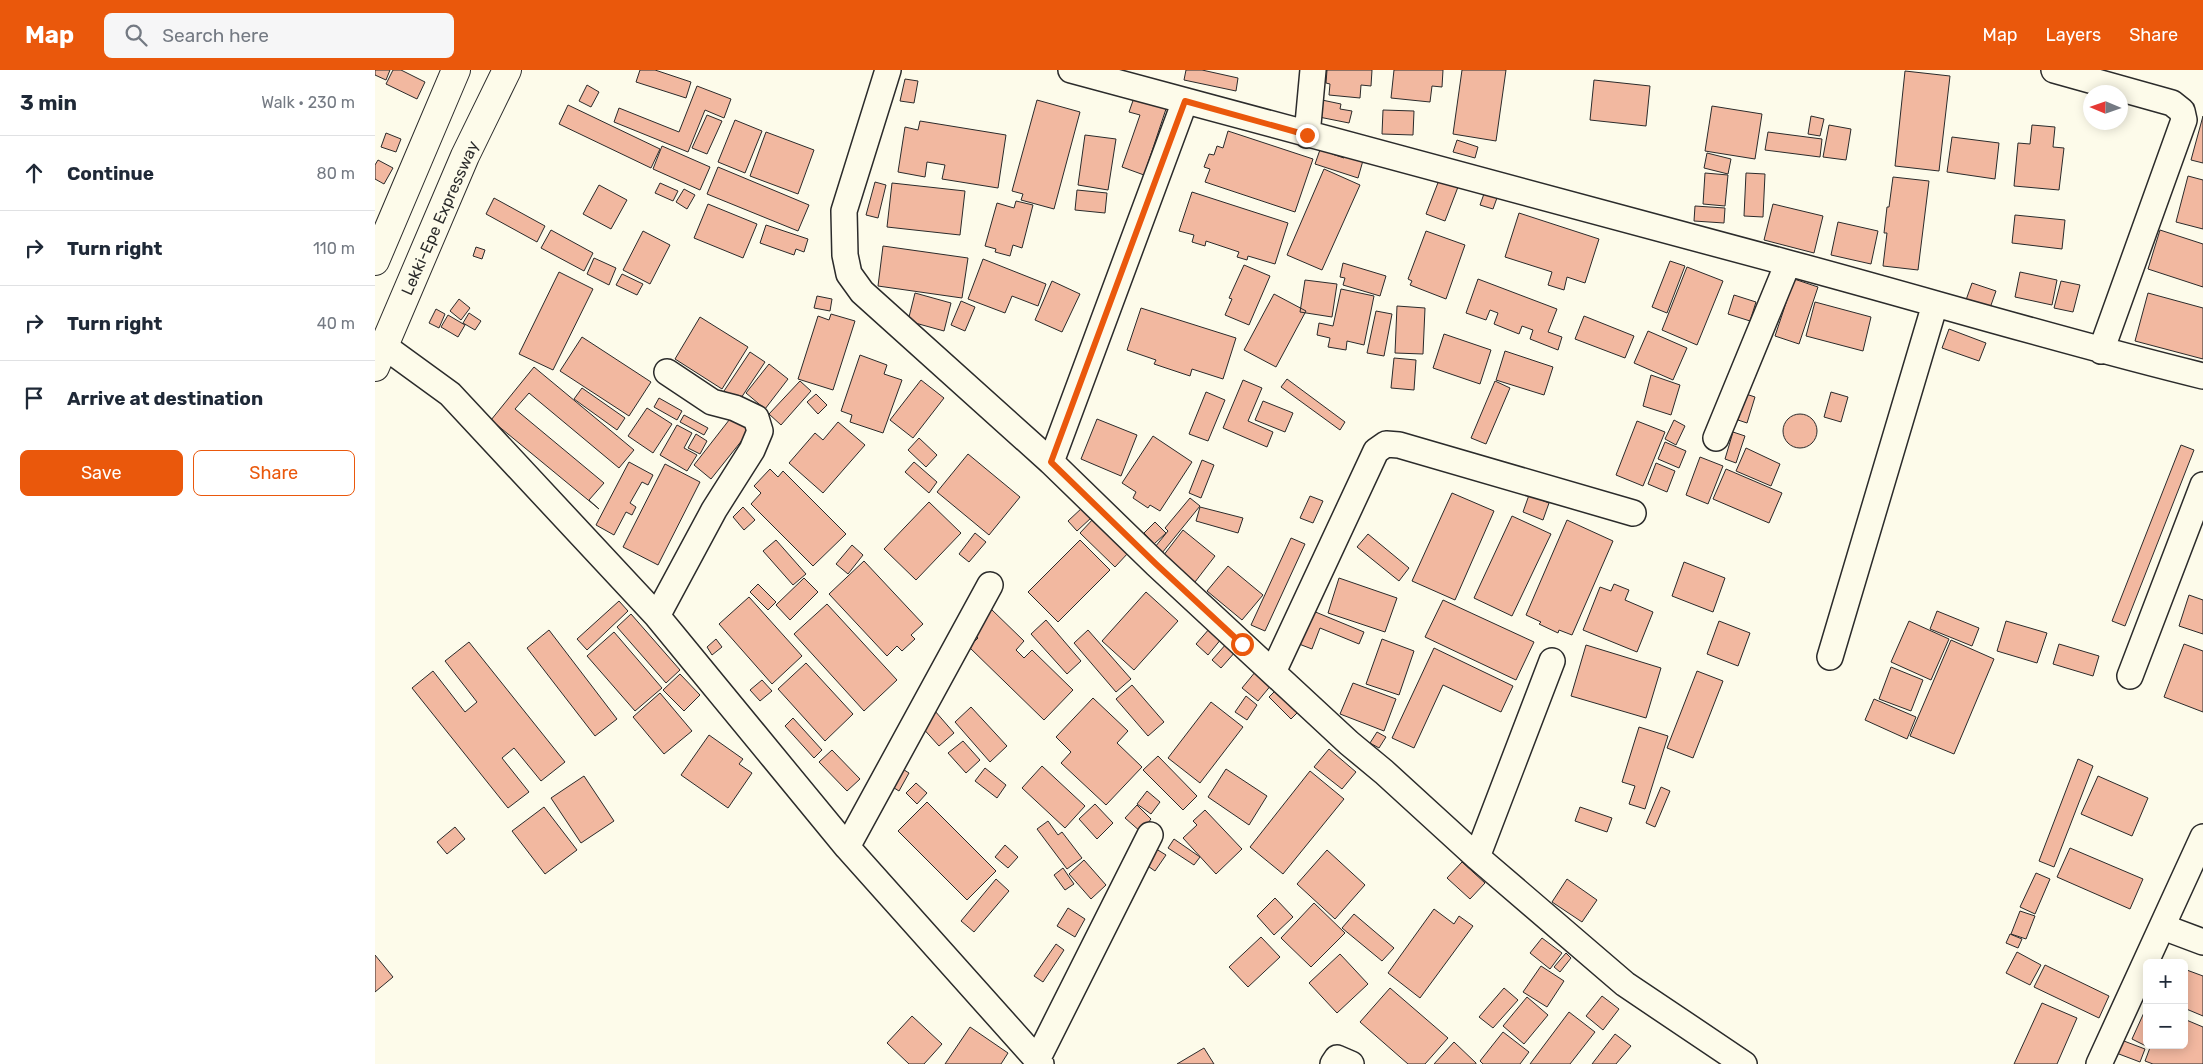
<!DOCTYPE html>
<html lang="en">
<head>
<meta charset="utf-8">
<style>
  :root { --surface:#fff; --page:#f6f6f7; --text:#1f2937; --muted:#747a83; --line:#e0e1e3; --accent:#ea580c }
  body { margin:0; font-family:Rubik,sans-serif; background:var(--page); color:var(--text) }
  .controls { position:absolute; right:15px; bottom:15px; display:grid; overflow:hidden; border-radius:8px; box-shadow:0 2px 12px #0003 }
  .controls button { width:45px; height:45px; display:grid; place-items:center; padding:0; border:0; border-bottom:1px solid var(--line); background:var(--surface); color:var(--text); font:25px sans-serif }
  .compass { position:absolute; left:1708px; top:15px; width:45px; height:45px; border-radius:50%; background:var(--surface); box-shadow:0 2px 12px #0003; rotate:272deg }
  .stop { position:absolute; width:15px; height:15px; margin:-11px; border:4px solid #ea580c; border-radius:50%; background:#fff }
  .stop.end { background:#ea580c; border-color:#fff; box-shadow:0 1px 5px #0008 }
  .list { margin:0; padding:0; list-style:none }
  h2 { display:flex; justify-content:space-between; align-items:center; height:65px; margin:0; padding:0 20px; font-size:21px }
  h2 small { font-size:16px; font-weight:400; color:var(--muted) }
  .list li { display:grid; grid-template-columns:32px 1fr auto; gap:15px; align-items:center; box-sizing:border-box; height:75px; padding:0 20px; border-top:1px solid var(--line) }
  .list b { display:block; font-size:19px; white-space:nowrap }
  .list em { font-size:16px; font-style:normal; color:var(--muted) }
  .actions { display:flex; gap:10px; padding:15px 20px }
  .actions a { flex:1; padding:11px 0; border:1px solid var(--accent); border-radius:8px; text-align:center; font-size:18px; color:var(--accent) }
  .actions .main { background:var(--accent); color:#fff }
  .icon { flex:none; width:28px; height:28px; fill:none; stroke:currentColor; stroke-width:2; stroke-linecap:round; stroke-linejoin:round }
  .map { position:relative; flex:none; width:1828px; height:994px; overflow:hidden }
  header { display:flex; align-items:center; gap:30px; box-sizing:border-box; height:70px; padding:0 25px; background:var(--accent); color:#fff }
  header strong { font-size:24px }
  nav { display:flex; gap:28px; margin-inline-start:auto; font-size:18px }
  .search { width:350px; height:45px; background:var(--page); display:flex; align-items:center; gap:12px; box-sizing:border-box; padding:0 18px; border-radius:8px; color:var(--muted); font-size:19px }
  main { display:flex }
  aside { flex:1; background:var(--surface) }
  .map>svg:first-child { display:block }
</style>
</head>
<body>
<header>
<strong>Map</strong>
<div class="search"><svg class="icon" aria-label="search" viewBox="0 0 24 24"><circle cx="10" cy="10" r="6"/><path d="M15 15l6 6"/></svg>Search here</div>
<nav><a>Map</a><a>Layers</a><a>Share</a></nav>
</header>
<main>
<aside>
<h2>3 min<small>Walk · 230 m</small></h2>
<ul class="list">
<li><svg class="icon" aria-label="ahead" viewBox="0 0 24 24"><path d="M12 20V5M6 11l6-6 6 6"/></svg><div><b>Continue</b></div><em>80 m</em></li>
<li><svg class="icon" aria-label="right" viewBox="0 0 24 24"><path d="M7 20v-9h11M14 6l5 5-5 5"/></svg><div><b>Turn right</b></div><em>110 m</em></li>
<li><svg class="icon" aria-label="right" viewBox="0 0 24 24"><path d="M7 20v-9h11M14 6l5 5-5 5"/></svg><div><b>Turn right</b></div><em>40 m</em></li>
<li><svg class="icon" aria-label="arrive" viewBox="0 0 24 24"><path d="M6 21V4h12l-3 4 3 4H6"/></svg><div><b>Arrive at destination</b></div></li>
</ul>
<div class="actions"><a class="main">Save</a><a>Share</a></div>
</aside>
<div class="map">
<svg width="1828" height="994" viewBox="0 0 1828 994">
  <rect width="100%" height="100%" fill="#fdfbea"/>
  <path fill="#f2b8a0" stroke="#2b2b2b" d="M0,0H15L11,10L0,5Z
    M18,0H26L50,12L42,29L11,14Z
    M265,0H280L316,12L311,28L261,12Z
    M811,0H827L863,8L861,21L809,10Z
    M952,0H997L996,16L986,15L985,28L954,25L955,14L951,13Z
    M1019,0H1068L1067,17L1057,16L1055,32L1016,28Z
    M1087,0H1131L1121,71L1078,64Z
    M1530,1L1575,6L1564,101L1520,96Z
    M530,9L543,11L539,33L525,31Z
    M1219,10L1275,16L1271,56L1215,50Z
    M212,15L224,22L216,37L204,31Z
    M322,16L356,29L349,48L330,40L313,82L239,52L244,38L304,62Z
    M761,22L793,33L769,105L747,97L765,45L754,42Z
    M662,30L705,42L679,139L646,130L648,124L637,121Z
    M947,30L966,34L965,39L977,41L974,53L944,47Z
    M193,35L285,79L276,98L184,54Z
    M1337,36L1387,44L1380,89L1330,81Z
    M1008,40L1039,41L1038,65L1007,64Z
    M332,45L347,51L332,84L317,78Z
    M1436,46L1449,49L1445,66L1433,64Z
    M1828,46V93L1816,90Z
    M360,50L387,61L370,103L343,92Z
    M545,51L631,65L623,118L567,109L570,95L552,92L550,107L523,102L530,57L543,60Z
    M1454,55L1476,59L1471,90L1448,87Z
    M1657,55L1680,57L1678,77L1689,78L1684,120L1639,116L1643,73L1655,74Z
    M853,61L938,89L920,142L830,112L835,99L829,97L834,84L839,85L842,76L848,78Z
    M391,62L439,80L423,124L375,106Z
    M1393,62L1447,69L1445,87L1390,80Z
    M11,63L26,69L21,82L6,77Z
    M710,65L741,69L733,120L703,115Z
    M1577,67L1624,73L1620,109L1572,102Z
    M1082,70L1103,77L1100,88L1078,82Z
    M947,74L959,77L957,84L969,88L971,81L989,87L983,108L940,94Z
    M287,76L335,97L325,120L278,99Z
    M1332,83L1356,89L1353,104L1329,98Z
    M3,90L18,98L9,114L0,109V95Z
    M343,97L434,135L423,161L332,124Z
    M949,99L985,115L947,200L912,185Z
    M1330,103L1353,105L1350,136L1328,134Z
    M1371,103L1390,104L1388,147L1369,146Z
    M1813,106L1828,110V159L1801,152Z
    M1518,107L1554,111L1543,200L1508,196L1512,163H1509L1512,137H1514Z
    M1064,110L1083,117L1070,151L1051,144Z
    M500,112L511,115L503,148L491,145Z
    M285,113L303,121L298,131L280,123Z
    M517,113L590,121L585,165L512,157Z
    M224,115L252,130L236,159L208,144Z
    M309,119L320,125L312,139L301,132Z
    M702,120L732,123L730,143L700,140Z
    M1110,121L1123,125L1118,139L1105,135Z
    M817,122L913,153L900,194L873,186L872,190L862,187L864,182L831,171L830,176L817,172L819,165L804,161Z
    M119,128L170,156L162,172L111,144Z
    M641,131L658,135L647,178L638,175L635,186L620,182L621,179L610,176L622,133L639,138Z
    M333,134L382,154L368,188L319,168Z
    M1398,134L1448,146L1439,183L1389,170Z
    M1320,136L1350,138L1349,153L1319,151Z
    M1144,143L1224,169L1210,213L1192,207L1189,220L1173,215L1177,202L1130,187Z
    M1640,145L1690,150L1687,179L1637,173Z
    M1463,152L1503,161L1496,194L1456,185Z
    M391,155L433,169L429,182L421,179L419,185L385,173Z
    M176,160L218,183L209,201L166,178Z
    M1785,160L1828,174V217L1773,199Z
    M268,161L295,175L275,214L248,200Z
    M1051,161L1090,175L1071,229L1035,215L1037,211L1033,209Z
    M508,176L593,188L587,228L503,216Z
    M101,177L110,180L107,189L98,186Z
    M219,188L241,198L234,215L212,204Z
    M608,189L671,214L663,236L637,226L630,243L593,229Z
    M1295,191L1310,196L1292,243L1277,237Z
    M968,193L1011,206L1005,226L968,215L970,208L965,207Z
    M869,195L895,206L874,255L850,245L857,229L854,228Z
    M1312,197L1348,211L1322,275L1287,260Z
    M184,202L218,219L178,300L144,284Z
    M1645,202L1682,210L1677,235L1640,227Z
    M247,204L268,214L262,225L241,215Z
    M1103,209L1182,239L1173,262L1187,267L1183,280L1155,269L1158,260L1147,256L1144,264L1119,254L1123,243L1115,240L1111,250L1091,243Z
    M1419,209L1443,217L1424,274L1400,266Z
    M930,210L962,214L957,247L925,242Z
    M677,211L705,224L687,262L660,250Z
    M1686,211L1705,215L1698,242L1679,238Z
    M1597,213L1621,221L1615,238L1591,230Z
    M966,219L999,226L989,275L972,271L971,280L953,277L955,268L942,265L944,253L958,256Z
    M540,223L576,233L569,261L533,251Z
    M1773,223L1828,238V289L1760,271Z
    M899,224L931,241L901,297L869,280Z
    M1359,225L1381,232L1375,251L1353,244Z
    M442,226L457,229L455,241L439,238Z
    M84,229L95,238L86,250L75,241Z
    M586,231L600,237L590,261L576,255Z
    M1440,232L1496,247L1488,281L1431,266Z
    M1022,236L1050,238L1048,284L1020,283Z
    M766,238L861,268L848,309L817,299L815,306L779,294L781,290L752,280Z
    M61,239L70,244L64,258L54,253Z
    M1001,241L1017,244L1009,286L992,283Z
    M94,243L106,251L100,260L88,253Z
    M456,244L480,251L458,320L423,309L443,246L454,250Z
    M73,245L90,255L83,267L66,257Z
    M1209,246L1259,266L1250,288L1200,269Z
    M325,247L373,277L347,319L300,289Z
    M1574,259L1611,273L1604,291L1567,278Z
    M1273,261L1312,278L1298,310L1259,293Z
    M1069,264L1116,280L1105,314L1058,298Z
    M207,267L276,312L254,346L185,301Z
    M1130,281L1178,297L1169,325L1121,310Z
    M375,282L390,292L364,331L349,321Z
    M485,285L512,295L509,304L527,310L508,363L475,352L477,345L466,341Z
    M1019,288L1041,290L1039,320L1016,318Z
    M394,294L413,309L390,339L371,323Z
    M159,297L259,380L244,398L154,323L140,339L229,413L214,430L224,439L116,350Z
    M1276,305L1305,315L1296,345L1268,336Z
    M912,309L970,352L965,360L906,317Z
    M546,310L569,328L538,368L515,350Z
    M868,310L887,318L873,351L898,362L892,377L848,358Z
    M425,311L436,321L406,355L394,344Z
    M1120,311L1135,318L1111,374L1096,368Z
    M207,318L250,348L242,360L199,329Z
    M831,322L850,330L833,371L814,364Z
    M1456,322L1473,327L1466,352L1449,347Z
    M441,324L452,335L443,344L432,332Z
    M1371,324L1380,327L1372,353L1363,350Z
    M284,328L307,341L302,350L279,337Z
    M888,331L918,343L910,362L880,350Z
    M272,338L297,354L278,383L253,366Z
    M1408 361a17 17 0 1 1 34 0a17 17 0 1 1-34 0Z
    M309,345L333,358L329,365L305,352Z
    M358,345L376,359L336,409L319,395Z
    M722,349L762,365L746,406L706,389Z
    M1299,350L1310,356L1301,375L1290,369Z
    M1262,351L1290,362L1268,416L1241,405Z
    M463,352L490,375L448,423L414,393L440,363L448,370Z
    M302,355L317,363L309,378L322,385L312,401L285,385Z
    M1358,362L1370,366L1361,393L1350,389Z
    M321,364L332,371L325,384L313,378Z
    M778,366L817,392L785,441L775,435L773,438L758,428L761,422L747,413Z
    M544,368L562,385L551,397L533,380Z
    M1290,372L1311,381L1304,398L1283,389Z
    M1806,375L1819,380L1750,556L1737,551Z
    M1371,378L1405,394L1396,416L1361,401Z
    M593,384L645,427L614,465L562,422Z
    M1325,387L1348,396L1333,434L1311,425Z
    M827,390L839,395L826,428L814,423Z
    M254,392L278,405L273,415L267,412L255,433L261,437L257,445L251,442L239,465L221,455Z
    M539,392L562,412L554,423L530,402Z
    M1281,393L1300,401L1292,422L1273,414Z
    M290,394L325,412L283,495L248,477Z
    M395,399L403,407L408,401L471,464L438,496L376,434L386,423L379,416Z
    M1351,399L1407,423L1394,453L1338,429Z
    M1077,423L1119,441L1080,530L1037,511Z
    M1154,425L1174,433L1168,450L1148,442Z
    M935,426L948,431L938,453L925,448Z
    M815,428L825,436L787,483L780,477L793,461L790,458Z
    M554,432L586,463L541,510L509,479Z
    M368,437L380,450L369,460L358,447Z
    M708,437L717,447L702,461L693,451Z
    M825,437L868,448L863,463L821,451Z
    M1137,446L1176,464L1137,546L1099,528Z
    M719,448L754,482L740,497L705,463Z
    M1192,450L1238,471L1197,565L1184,560L1183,563L1164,554L1166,552L1151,545Z
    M780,452L791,463L779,474L769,463Z
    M808,460L840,486L820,512L788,486Z
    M600,463L611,472L594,492L584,484Z
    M993,464L1034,498L1024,511L982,477Z
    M916,468L930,474L890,561L876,555Z
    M401,470L431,504L418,515L388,481Z
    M705,470L735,500L683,552L653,522Z
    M477,475L488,485L473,504L461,494Z
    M489,491L548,554L536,565L540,569L527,581L522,576L512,586L454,524Z
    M1309,492L1350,508L1338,542L1297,526Z
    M853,496L888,525L867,550L832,521Z
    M429,508L443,522L415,550L401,535Z
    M964,508L1022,528L1010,562L953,543Z
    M383,514L401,532L393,540L375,522Z
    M1239,514L1254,520L1250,530L1278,542L1262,582L1208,560L1225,517L1236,521Z
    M771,522L803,551L759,600L727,571Z
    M1814,525L1828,530V564L1804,556Z
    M374,527L427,586L397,614L344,554Z
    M1068,530L1159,572L1141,610L1050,567Z
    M244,531L253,541L212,580L202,569Z
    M452,534L522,610L489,641L419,564Z
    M616,539L649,571L641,580L649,588L657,580L698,620L669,650L594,577L603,568L595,560Z
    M938,541L989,562L984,574L945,558L937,579L924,574Z
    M1562,541L1604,558L1597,576L1555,559Z
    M256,544L305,600L291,613L242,557Z
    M671,550L706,591L692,604L656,564Z
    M1344,551L1375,563L1363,596L1332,584Z
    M1534,551L1574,569L1556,610L1516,592Z
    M1631,551L1672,563L1662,593L1622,581Z
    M835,558L847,568L833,585L821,574Z
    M174,560L242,649L220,666L152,578Z
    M713,560L756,609L741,622L699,573Z
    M239,562L287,618L260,641L212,586Z
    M341,569L347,577L337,585L332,577Z
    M1007,569L1039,581L1024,625L991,614Z
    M1576,570L1619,589L1579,684L1535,666Z
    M94,572L190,692L166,711L139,678L127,688L154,722L133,738L37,618L58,601L90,642L102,632L70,591Z
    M852,573L861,581L846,598L837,590Z
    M1684,574L1724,586L1718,606L1678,594Z
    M1809,574L1828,581V642L1789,627Z
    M1211,575L1286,598L1271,648L1196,626Z
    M1059,578L1138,616L1126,642L1068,615L1039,678L1017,668Z
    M431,593L478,644L450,671L403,619Z
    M1516,597L1548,610L1536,641L1504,629Z
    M881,601L897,614L883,631L867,618Z
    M1322,601L1348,611L1318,688L1292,678Z
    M305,604L325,625L309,641L288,620Z
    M387,610L397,621L385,631L375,620Z
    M978,613L1021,629L1009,661L965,644Z
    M757,615L789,652L773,666L741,629Z
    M903,618L925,640L916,649L894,627Z
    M285,623L317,661L289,684L258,647Z
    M871,626L882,635L872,650L860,642Z
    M718,628L753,661L742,673L767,697L731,735L686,693L696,682L681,667Z
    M1499,629L1541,647L1532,669L1490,650Z
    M836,632L868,657L825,713L793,688Z
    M596,637L632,676L615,692L580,652Z
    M560,641L579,663L564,676L545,655Z
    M418,648L447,680L439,688L410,656Z
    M1264,657L1293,666L1270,739L1254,734L1260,716L1247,712Z
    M1002,662L1011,667L1004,678L995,673Z
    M334,665L368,689L364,694L377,703L353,738L306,705Z
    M588,671L605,690L591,703L573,683Z
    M954,679L981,702L967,719L939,697Z
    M457,680L485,709L472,721L444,692Z
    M783,686L822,726L808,740L768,700Z
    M1703,689L1718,696L1679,797L1664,791Z
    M667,696L710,736L690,758L647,718Z
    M526,698L534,703L524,721L516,716Z
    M610,698L631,715L622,728L600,711Z
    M851,699L892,726L874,755L833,727Z
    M935,701L969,729L908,804L875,777Z
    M209,706L239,751L206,773L176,728Z
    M1723,706L1773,728L1757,766L1706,744Z
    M541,713L552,723L542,734L531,723Z
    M1286,717L1295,721L1280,757L1271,753Z
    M772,721L785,732L776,744L762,734Z
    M552,732L621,801L592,830L523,761Z
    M720,734L738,753L722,769L704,749Z
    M762,735L776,749L766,762L750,748Z
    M169,737L202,780L170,804L137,761Z
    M1205,737L1237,748L1232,762L1200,751Z
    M830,740L867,779L841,804L808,768L822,755L818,751Z
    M673,751L683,765L687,762L707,788L692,799L662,759Z
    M80,757L90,769L72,784L62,772Z
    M799,769L825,787L819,795L793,778Z
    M630,775L643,787L633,798L620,787Z
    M778,777L791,785L780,801L767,792Z
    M1695,778L1768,809L1755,839L1682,807Z
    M952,780L990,815L960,849L922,814Z
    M709,790L731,815L716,829L694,804Z
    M1087,792L1110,813L1095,829L1072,808Z
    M688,798L699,814L690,820L679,805Z
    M1661,803L1675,809L1660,844L1645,837Z
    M621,809L634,821L599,862L586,851Z
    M1192,809L1222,830L1207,852L1177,832Z
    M900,828L918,847L899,865L882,846Z
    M939,833L970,863L936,897L906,868Z
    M693,838L710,849L700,867L682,856Z
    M1059,839L1079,854L1084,846L1098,856L1045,928L1013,903Z
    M1645,841L1660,846L1651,869L1636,864Z
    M979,844L1019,878L1007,891L967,858Z
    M1635,864L1647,869L1643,878L1631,873Z
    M886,867L905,887L873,917L854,897Z
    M1167,868L1187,883L1175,899L1155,883Z
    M681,874L689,880L668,912L659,906Z
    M1642,882L1666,895L1655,915L1631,903Z
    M1191,883L1196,888L1185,902L1179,897Z
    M965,884L993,914L962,943L934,913Z
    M0,885L18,907L0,922Z
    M1670,895L1734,926L1724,948L1659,917Z
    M1166,896L1189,911L1172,937L1148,922Z
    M1809,899L1828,906V946L1809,938Z
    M1015,918L1073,968L1050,994H1033L985,952Z
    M1129,918L1143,930L1118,958L1104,947Z
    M1227,926L1244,939L1228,960L1211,946Z
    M1152,927L1173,945L1149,974L1128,956Z
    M1667,933L1702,948L1682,994H1639Z
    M1772,936V974L1771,976L1757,969Z
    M1194,942L1220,962L1195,994H1155Z
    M537,946L567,974L549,994H534L512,973Z
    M1809,949L1828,957V994H1778L1770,991L1776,975H1809Z
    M595,957L633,983L626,994H570Z
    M1128,962L1154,982L1145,994H1108L1105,991Z
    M1240,964L1256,976L1241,994H1217Z
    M1741,968L1770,979L1765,992L1736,981Z
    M1079,972L1101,993V994H1059Z
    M829,978L839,994H802Z"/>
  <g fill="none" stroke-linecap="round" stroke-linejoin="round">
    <g stroke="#2b2b2b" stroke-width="28">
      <path id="minor" d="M513,0L469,141L470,185L474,204L487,222L676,392L781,494L974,673L1009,702L1102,787L1250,914L1369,994
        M696,0C934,65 1174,127 1413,193C1551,230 1689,272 1828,306
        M1679,0L1797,33L1807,41L1809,50L1726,281
        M932,65L938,0
        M9,276L75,324L282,546L472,777L666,994
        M1341,368L1413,193
        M676,392L810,31
        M282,546L339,440L377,380L385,361L381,348L360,338L337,332L292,302
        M1455,587L1560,234
        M898,602L1001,381L1011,374L1024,375L1258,443
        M1755,606L1828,415
        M472,777L615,515
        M1102,787L1177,591
        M1788,857L1828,872
        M662,990L775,765
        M958,994L962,988L976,994
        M1724,994L1828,767"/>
    </g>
    <g stroke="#2b2b2b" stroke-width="30">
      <path id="highway" d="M0,191L81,0
        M0,297L90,86L132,0"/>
    </g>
    <use href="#minor" stroke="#fdfbea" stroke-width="25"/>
    <use href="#highway" stroke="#fdfbea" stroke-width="28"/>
  </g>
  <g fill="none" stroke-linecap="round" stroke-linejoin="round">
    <path stroke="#ea580c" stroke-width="6" d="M867,574L781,494L676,392L810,31L932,65"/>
  </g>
  <g text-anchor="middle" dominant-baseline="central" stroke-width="4" stroke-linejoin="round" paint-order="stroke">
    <g font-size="16" fill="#2b2b2b" stroke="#fdfbea">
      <text transform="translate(65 148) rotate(-66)">Lekki-Epe Expressway</text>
    </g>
  </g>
</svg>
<div class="controls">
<button>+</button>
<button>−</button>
</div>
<svg class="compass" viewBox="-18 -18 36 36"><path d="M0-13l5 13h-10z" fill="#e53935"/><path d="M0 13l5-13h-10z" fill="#747a83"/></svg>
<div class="stop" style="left:867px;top:574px"></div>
<div class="stop end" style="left:932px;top:65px"></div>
</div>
</main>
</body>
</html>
